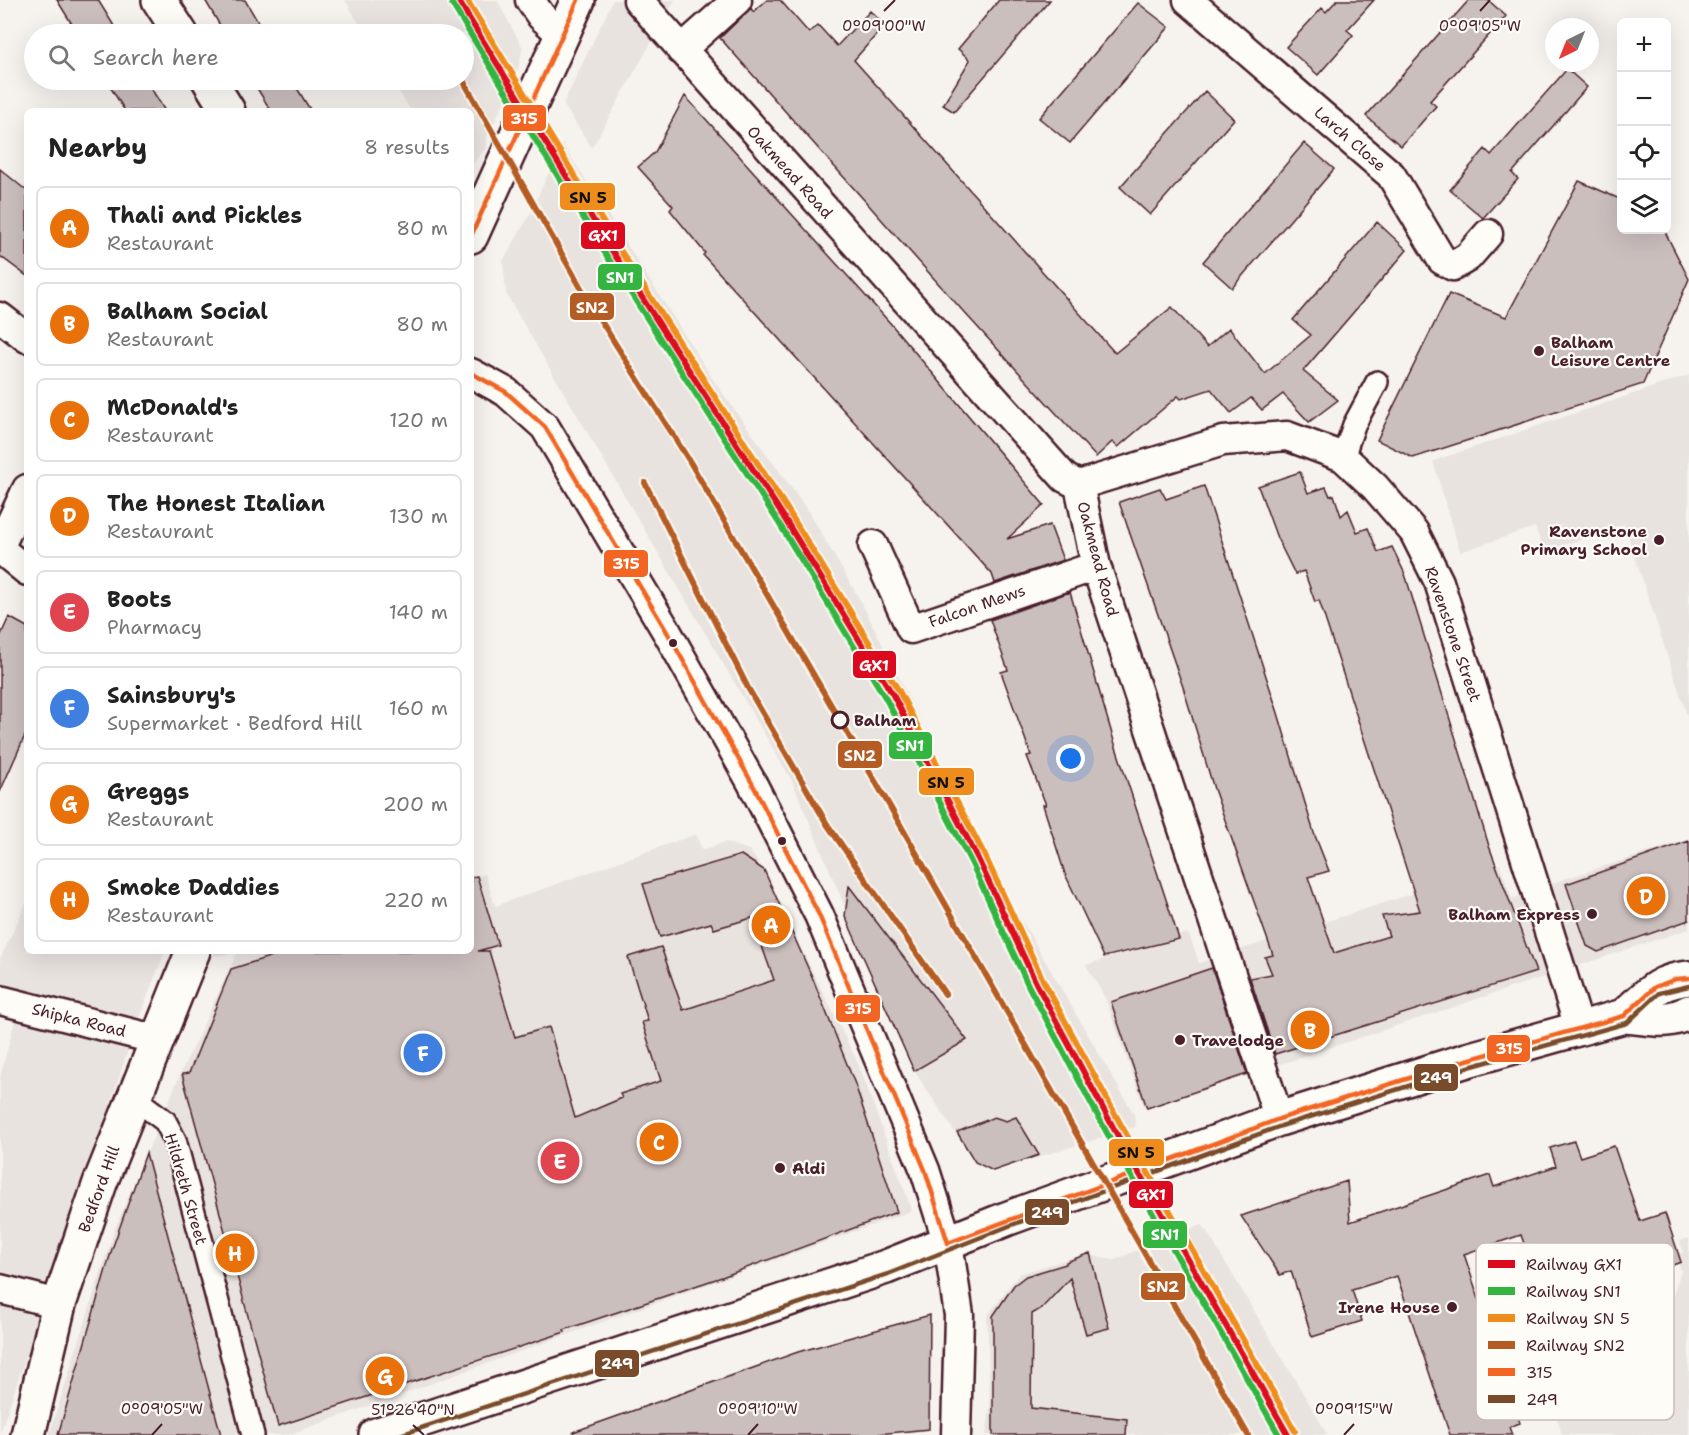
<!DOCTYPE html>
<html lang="en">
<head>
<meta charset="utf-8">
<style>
  :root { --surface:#fff; --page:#f2f2f2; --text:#222; --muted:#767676; --line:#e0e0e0; --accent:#4a1f2b }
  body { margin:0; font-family:"Shantell Sans",sans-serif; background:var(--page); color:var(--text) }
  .controls { position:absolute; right:18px; top:18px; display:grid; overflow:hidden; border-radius:9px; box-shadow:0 6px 24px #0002 }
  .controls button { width:54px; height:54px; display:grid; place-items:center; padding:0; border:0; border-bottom:2px solid var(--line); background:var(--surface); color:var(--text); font:30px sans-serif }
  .compass { position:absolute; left:1545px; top:18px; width:54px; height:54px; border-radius:50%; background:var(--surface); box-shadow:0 6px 24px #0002; rotate:223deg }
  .you { position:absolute; left:1071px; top:759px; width:21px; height:21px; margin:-15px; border:4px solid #fff; border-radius:50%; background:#1a73e8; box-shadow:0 0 0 9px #1a73e833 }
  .badge { display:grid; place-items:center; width:39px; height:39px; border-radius:50%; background:var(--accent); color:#fff; font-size:20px; font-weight:700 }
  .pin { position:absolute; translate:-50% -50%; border:3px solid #fff; box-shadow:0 2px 6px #0006 }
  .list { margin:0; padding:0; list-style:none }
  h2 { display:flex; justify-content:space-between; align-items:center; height:78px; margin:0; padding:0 24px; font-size:26px }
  h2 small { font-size:20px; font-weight:400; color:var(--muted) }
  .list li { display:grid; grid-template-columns:39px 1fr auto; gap:18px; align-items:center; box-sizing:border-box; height:84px; margin:0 12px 12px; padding:0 12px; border:2px solid var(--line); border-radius:9px }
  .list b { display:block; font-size:22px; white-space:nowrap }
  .list p { margin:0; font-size:20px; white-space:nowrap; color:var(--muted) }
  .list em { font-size:20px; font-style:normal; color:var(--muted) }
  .icon { flex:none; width:33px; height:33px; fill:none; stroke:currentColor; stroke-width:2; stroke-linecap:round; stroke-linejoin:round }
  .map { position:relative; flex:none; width:1689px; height:1435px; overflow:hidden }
  .search { position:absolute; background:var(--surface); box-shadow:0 6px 24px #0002; left:24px; top:24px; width:450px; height:66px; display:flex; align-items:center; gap:15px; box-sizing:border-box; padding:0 21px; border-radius:33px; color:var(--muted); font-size:22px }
  .panel { position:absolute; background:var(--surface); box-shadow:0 6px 24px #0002; left:24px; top:108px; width:450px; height:846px; border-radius:9px }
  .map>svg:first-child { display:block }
</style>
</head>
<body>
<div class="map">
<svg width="1689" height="1435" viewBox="0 0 1689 1435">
  <rect width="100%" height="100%" fill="#f6f3ef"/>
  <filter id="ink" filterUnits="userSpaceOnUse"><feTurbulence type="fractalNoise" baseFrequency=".0167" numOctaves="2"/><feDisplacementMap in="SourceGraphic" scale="12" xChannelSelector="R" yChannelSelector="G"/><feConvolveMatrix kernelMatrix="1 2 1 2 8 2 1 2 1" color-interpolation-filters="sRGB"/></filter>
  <g filter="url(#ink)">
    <path fill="#e9e3e0" d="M345,0H497L523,48L516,77L487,138V147L471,166V111H411L392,80H464V34H365Z
      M613,0H675L592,148L563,104Z
      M562,143L716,384L809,512L860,600L1018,914L1134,1114L1136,1127L993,1171L975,1162L914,1071L792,781L506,294L503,261L530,214Z
      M1689,375V722L1624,524L1544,552L1535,527L1460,552L1433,461Z
      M696,834L702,850L725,842L749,850L759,863L859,1065L912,1211L288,1435H49L114,1231L181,1072L237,953L212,956L214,951H471V878L485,874L495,906Z
      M1689,839V929L1145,1109L1105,998L1086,965L1186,933L1189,934L1199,963L1500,865L1512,899L1564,879Z
      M27,901V951H165L139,1018L0,1434V1077L16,1016L0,1012V959Z
      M1203,1225L1328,1435H986L990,1409L987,1316L1019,1274L1084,1254L1114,1260L1184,1230Z
      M1689,1238V1435H1562L1537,1345L1555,1341L1564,1344L1621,1347L1632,1345L1649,1336L1664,1314L1673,1295L1681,1271L1676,1255L1683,1252L1680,1241Z"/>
    <path fill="#cbbfbe" stroke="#4a1f2b" stroke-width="1.5" d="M57,0H98L119,34H78Z
      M205,0H245L265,34H225Z
      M767,0H780L809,33L818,25L837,46L870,11L885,25L854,60L1115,353L1172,307L1207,347L1229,328L1265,374L1311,335L1293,320L1377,222L1407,250L1303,371L1338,400L1309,422L1283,394L1262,410L1251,398L1231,413L1211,389L1181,399L1178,396L1118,447L1112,442L1096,457L962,310L720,38L751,8L753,12Z
      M999,0H1050L954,112L943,105L970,60L958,49Z
      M1337,0H1374L1347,30L1353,35L1318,75L1286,47L1322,8L1326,12Z
      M1469,0H1488L1506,16L1430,101L1436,106L1401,146L1366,116Z
      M1138,3L1169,27L1070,143L1039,118Z
      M1567,69L1587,87L1512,173L1518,179L1483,218L1450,190L1485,149L1491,155Z
      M106,80H146L165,111H125Z
      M252,80H292L311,111H271Z
      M1205,91L1234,119L1150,215L1120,187Z
      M685,96L891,324L1044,505L1007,539L1050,525L1063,560L995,583L992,574L703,255L705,253L670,210L673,206L638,167L655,152Z
      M1304,143L1334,169L1232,288L1203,262Z
      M0,169L27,191V276L0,256Z
      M1579,181L1622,200V230H1664L1689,279L1643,384L1413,458L1377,440L1449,294L1506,317Z
      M1300,472L1308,493L1326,487L1330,496L1334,495L1341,516L1348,510L1357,532L1368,528L1378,552L1392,547L1405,574L1489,846L1536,972L1275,1054L1250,978L1272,974L1265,957L1273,955L1214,789L1183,687L1119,502L1160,488L1166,499L1204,486L1278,713L1314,833L1329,871L1308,877L1334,953L1389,936L1382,916L1420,911L1319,600L1315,602L1304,571L1295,574L1277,538L1258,486Z
      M1070,592L1114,741L1179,939L1104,957L1065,874L1043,805H1046L1027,756L1031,755L1001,672L1008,670L990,620Z
      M9,617L27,627V731L0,792V637Z
      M1689,841V920L1598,952L1587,946L1566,884Z
      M741,855L764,870L813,979L855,1084L897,1212L722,1277L564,1330L565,1332L278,1426L182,1074L189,1073L231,969L288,951H471V877L477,876L498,945L478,951H489L515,1037L549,1027L575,1118L622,1098L620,1094L661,1081L642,1022L648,1021L628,957L661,947L683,1010L774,980L752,918L714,929L711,923L660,937L643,884Z
      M849,886L967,1040L914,1071L845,916Z
      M1212,968L1247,1074L1147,1108L1111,1002Z
      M994,1117L1006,1121L1016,1117L1039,1155L993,1171L975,1162L957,1132Z
      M1574,1141L1580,1157L1614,1146L1640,1221L1665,1213L1681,1262L1651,1273L1661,1301L1644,1305L1646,1318L1635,1335L1612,1342L1599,1336L1587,1325L1576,1290L1544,1301L1521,1235L1464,1254L1520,1423L1509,1427L1512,1435H1450L1397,1276L1352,1290L1362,1321L1312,1337L1291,1271L1280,1275L1241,1216L1347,1181L1350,1222L1490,1175L1494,1187L1556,1166L1550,1148Z
      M146,1153L221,1435H58L111,1252Z
      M1090,1253L1109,1328L1086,1334L1070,1278L1042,1308L1032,1314L1031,1408L1127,1419L1126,1435H993V1316L1014,1285L1026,1276L1066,1264V1262Z
      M930,1315L929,1429L868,1435H574L573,1432L798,1352Z"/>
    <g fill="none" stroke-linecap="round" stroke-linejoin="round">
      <g stroke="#4a1f2b" stroke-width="26">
        <path id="pedestrian" d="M1343,457L1354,425L1377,382
          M133,1097L165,1121L175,1140L253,1435"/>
      </g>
      <g stroke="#4a1f2b" stroke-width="33">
        <path id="minor" d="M530,0L541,16L562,35
          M638,0L1065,478L1079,485
          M1188,0L1391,175L1442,260L1453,266L1468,257L1488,234
          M681,50L737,0
          M0,317L27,338
          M471,373L506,392L545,427L667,632L752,783L819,915L925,1170L948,1243L959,1315L956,1435
          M1079,485L1223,441L1287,436L1343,457L1375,487L1414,532L1439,582L1580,1030
          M1079,485L1096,566L1279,1119
          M873,545L911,629L1096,566
          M0,546L27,489
          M0,549L27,571
          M0,1000L158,1040
          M0,1289L59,1304"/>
      </g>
      <g stroke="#4a1f2b" stroke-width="38">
        <path id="tertiary" d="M159,0L181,34
          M209,80L228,111"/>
      </g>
      <g stroke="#4a1f2b" stroke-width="38">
        <path id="secondary" d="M471,236L578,0
          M28,1435L59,1304L100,1183L193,951"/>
      </g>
      <g stroke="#4a1f2b" stroke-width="38">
        <path id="trunk" d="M1624,1016C1647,996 1656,981 1689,978
          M376,1435L886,1267L1006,1219L1279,1119L1467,1060L1624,1016C1647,1017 1667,1025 1689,1012"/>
      </g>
      <use href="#pedestrian" stroke="#fdfcf7" stroke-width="21"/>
      <use href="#minor" stroke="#fdfcf7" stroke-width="28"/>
      <use href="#tertiary" stroke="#fdfcf7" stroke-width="33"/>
      <use href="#secondary" stroke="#fdfcf7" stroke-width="33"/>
      <use href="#trunk" stroke="#fdfcf7" stroke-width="33"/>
      <g stroke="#fdfcf7" stroke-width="9">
        <path id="bus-1" d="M471,236L578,0
          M471,373L506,392L545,427L667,632L752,783L819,915L925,1170L948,1243
          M948,1243L1279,1119L1467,1060L1624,1016L1655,987L1676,979L1689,978"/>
      </g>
      <g stroke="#fdfcf7" stroke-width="9">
        <path id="bus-2" d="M400,1435L888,1274L1009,1226L1281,1126L1469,1067L1627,1023L1659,993L1689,986"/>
      </g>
      <use href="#bus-1" stroke="#f26522" stroke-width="4.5"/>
      <use href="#bus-2" stroke="#7a4b2a" stroke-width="4.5"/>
      <g stroke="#fdfcf7" stroke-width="10">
        <path id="rail-1" d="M458,0L616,257L783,516L893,695L978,859L1036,983L1114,1129L1288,1435"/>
      </g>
      <g stroke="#fdfcf7" stroke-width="10">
        <path id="rail-2" d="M452,4L610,261L777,520L886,699L971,862L1029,987L1107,1133L1279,1435"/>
      </g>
      <g stroke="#fdfcf7" stroke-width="10">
        <path id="rail-3" d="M467,0L622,253L789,512L899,691L985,856L1043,980L1121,1125L1295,1431"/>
      </g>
      <g stroke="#fdfcf7" stroke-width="10">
        <path id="rail-4" d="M463,80L589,302L690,462L889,805L1248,1435
          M645,483L748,688L827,824L945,994"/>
      </g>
      <use href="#rail-1" stroke="#dc0a1e" stroke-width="6"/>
      <use href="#rail-2" stroke="#33b540" stroke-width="6"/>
      <use href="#rail-3" stroke="#ee8d1e" stroke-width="6"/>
      <use href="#rail-4" stroke="#b55b24" stroke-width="6"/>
    </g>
  </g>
  <path fill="none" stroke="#4a1f2b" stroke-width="2" d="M884,11L895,0M1480,11L1490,0M413,1425L424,1435M152,1435L162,1424M748,1435L758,1424M1344,1435L1354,1424"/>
  <g fill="#4a1f2b" stroke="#fdfcf7" stroke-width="2">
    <circle cx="1539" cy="351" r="6"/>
    <circle cx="1659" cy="540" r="6"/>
    <circle cx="673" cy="643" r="5"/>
    <circle cx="782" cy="841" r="5"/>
    <circle cx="1592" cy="914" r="6"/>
    <circle cx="1180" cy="1040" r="6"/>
    <circle cx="780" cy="1168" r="6"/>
    <circle cx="1452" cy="1307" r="6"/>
  </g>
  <circle fill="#fdfcf7" stroke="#4a1f2b" stroke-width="3" cx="840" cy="720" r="8"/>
  <g text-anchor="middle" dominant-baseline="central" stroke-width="4.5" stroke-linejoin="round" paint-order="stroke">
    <g font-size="16" fill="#4a1f2b" stroke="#fdfcf7">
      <text transform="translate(1350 139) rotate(41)">Larch Close</text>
      <text transform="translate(790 172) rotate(48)">Oakmead Road</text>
      <text transform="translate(1098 559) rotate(75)">Oakmead Road</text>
      <text transform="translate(977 606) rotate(-19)">Falcon Mews</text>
      <text transform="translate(1453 634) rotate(71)">Ravenstone Street</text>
      <text transform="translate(79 1020) rotate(14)">Shipka Road</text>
      <text transform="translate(99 1189) rotate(-70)">Bedford Hill</text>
      <text transform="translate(186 1189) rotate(74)">Hildreth Street</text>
    </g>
    <g font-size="16" font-weight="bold" fill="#4a1f2b" stroke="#fdfcf7" text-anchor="start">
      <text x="1551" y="342">Balham<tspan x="1551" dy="18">Leisure Centre</tspan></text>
      <text x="1647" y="531" text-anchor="end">Ravenstone<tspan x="1647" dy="18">Primary School</tspan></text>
      <text x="1580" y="914" text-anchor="end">Balham Express</text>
      <text x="1192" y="1040">Travelodge</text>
      <text x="792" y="1168">Aldi</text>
      <text x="1440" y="1307" text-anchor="end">Irene House</text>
    </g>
    <g font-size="16" font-weight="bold" fill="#4a1f2b" stroke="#fdfcf7" text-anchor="start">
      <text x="854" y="720">Balham</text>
    </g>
  </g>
  <rect x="1476" y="1243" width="198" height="177" rx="9" fill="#fdfcf7" stroke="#c7baba" stroke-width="1.5"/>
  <rect x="1488" y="1260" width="27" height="8" fill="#dc0a1e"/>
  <rect x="1488" y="1287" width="27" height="8" fill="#33b540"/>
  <rect x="1488" y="1314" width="27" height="8" fill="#ee8d1e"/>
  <rect x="1488" y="1341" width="27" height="8" fill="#b55b24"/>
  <rect x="1488" y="1368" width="27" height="8" fill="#f26522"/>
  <rect x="1488" y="1395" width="27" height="8" fill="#7a4b2a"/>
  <g font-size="16" fill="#4a1f2b">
    <text x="1526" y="1270">Railway GX1</text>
    <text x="1526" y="1297">Railway SN1</text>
    <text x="1526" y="1324">Railway SN 5</text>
    <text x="1526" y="1351">Railway SN2</text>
    <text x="1526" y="1378">315</text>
    <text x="1526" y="1405">249</text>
  </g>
  <g font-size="15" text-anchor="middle" fill="#4a1f2b" stroke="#fdfcf7" stroke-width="4.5" stroke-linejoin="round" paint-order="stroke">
    <text x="884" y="31">0°09'00"W</text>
    <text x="1480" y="31">0°09'05"W</text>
    <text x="162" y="1414">0°09'05"W</text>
    <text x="758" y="1414">0°09'10"W</text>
    <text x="1354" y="1414">0°09'15"W</text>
    <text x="413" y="1415">51°26'40"N</text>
  </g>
  <g stroke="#fdfcf7" stroke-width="2">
    <rect x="502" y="104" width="45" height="28" rx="6" fill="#f26522"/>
    <rect x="559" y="182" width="57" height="29" rx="6" fill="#ee8d1e"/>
    <rect x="580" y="221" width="46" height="29" rx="6" fill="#dc0a1e"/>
    <rect x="597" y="263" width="46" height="28" rx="6" fill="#33b540"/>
    <rect x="569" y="292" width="46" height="29" rx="6" fill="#b55b24"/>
    <rect x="603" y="549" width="46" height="29" rx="6" fill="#f26522"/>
    <rect x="852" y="650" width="45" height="29" rx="6" fill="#dc0a1e"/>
    <rect x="888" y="731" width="45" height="29" rx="6" fill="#33b540"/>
    <rect x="837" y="740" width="46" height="29" rx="6" fill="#b55b24"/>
    <rect x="918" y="767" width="57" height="29" rx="6" fill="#ee8d1e"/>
    <rect x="835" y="994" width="46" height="29" rx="6" fill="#f26522"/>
    <rect x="1486" y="1034" width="45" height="29" rx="6" fill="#f26522"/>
    <rect x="1413" y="1063" width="46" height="29" rx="6" fill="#7a4b2a"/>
    <rect x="1108" y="1138" width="57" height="29" rx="6" fill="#ee8d1e"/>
    <rect x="1128" y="1180" width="46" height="29" rx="6" fill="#dc0a1e"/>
    <rect x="1024" y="1198" width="46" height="28" rx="6" fill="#7a4b2a"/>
    <rect x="1142" y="1220" width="46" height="29" rx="6" fill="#33b540"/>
    <rect x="1140" y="1272" width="46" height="29" rx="6" fill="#b55b24"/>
    <rect x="594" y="1349" width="46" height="29" rx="6" fill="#7a4b2a"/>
  </g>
  <g font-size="16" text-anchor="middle" font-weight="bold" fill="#fff">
    <text x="524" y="124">315</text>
    <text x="603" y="241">GX1</text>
    <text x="620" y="283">SN1</text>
    <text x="592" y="313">SN2</text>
    <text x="626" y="569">315</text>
    <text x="874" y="671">GX1</text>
    <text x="910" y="751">SN1</text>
    <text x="860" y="761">SN2</text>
    <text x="858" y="1014">315</text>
    <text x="1509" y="1054">315</text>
    <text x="1436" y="1083">249</text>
    <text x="1151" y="1200">GX1</text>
    <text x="1047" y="1218">249</text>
    <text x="1165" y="1240">SN1</text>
    <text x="1163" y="1292">SN2</text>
    <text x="617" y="1369">249</text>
  </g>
  <g font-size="16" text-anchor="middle" font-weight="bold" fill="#111">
    <text x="588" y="203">SN 5</text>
    <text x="946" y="788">SN 5</text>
    <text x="1136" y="1158">SN 5</text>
  </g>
</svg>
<div class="controls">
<button>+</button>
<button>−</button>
<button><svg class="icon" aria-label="locate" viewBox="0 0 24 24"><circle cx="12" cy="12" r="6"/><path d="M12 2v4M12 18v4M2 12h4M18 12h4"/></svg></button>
<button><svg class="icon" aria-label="layers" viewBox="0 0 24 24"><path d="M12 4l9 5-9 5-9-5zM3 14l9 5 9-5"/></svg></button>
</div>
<svg class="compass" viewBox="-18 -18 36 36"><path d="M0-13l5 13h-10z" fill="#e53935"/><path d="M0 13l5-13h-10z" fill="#767676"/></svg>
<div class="you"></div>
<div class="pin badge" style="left:771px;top:925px;background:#e8710a">A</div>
<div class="pin badge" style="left:1310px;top:1030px;background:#e8710a">B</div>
<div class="pin badge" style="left:659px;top:1142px;background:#e8710a">C</div>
<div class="pin badge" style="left:1646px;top:896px;background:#e8710a">D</div>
<div class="pin badge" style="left:560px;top:1161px;background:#e0444e">E</div>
<div class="pin badge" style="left:423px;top:1053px;background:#3f7fe0">F</div>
<div class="pin badge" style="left:385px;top:1376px;background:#e8710a">G</div>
<div class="pin badge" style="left:235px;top:1253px;background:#e8710a">H</div>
<div class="search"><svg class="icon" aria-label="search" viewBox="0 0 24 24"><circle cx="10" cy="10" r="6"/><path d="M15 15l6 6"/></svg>Search here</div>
<section class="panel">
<h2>Nearby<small>8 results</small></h2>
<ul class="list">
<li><span class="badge" style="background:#e8710a">A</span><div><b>Thali and Pickles</b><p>Restaurant</p></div><em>80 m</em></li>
<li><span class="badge" style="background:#e8710a">B</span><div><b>Balham Social</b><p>Restaurant</p></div><em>80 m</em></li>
<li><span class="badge" style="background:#e8710a">C</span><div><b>McDonald's</b><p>Restaurant</p></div><em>120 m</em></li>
<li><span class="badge" style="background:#e8710a">D</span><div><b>The Honest Italian</b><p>Restaurant</p></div><em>130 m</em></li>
<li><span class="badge" style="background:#e0444e">E</span><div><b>Boots</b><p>Pharmacy</p></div><em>140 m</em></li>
<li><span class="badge" style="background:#3f7fe0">F</span><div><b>Sainsbury's</b><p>Supermarket · Bedford Hill</p></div><em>160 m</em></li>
<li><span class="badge" style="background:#e8710a">G</span><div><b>Greggs</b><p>Restaurant</p></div><em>200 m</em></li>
<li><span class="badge" style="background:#e8710a">H</span><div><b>Smoke Daddies</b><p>Restaurant</p></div><em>220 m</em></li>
</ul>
</section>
</div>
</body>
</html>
